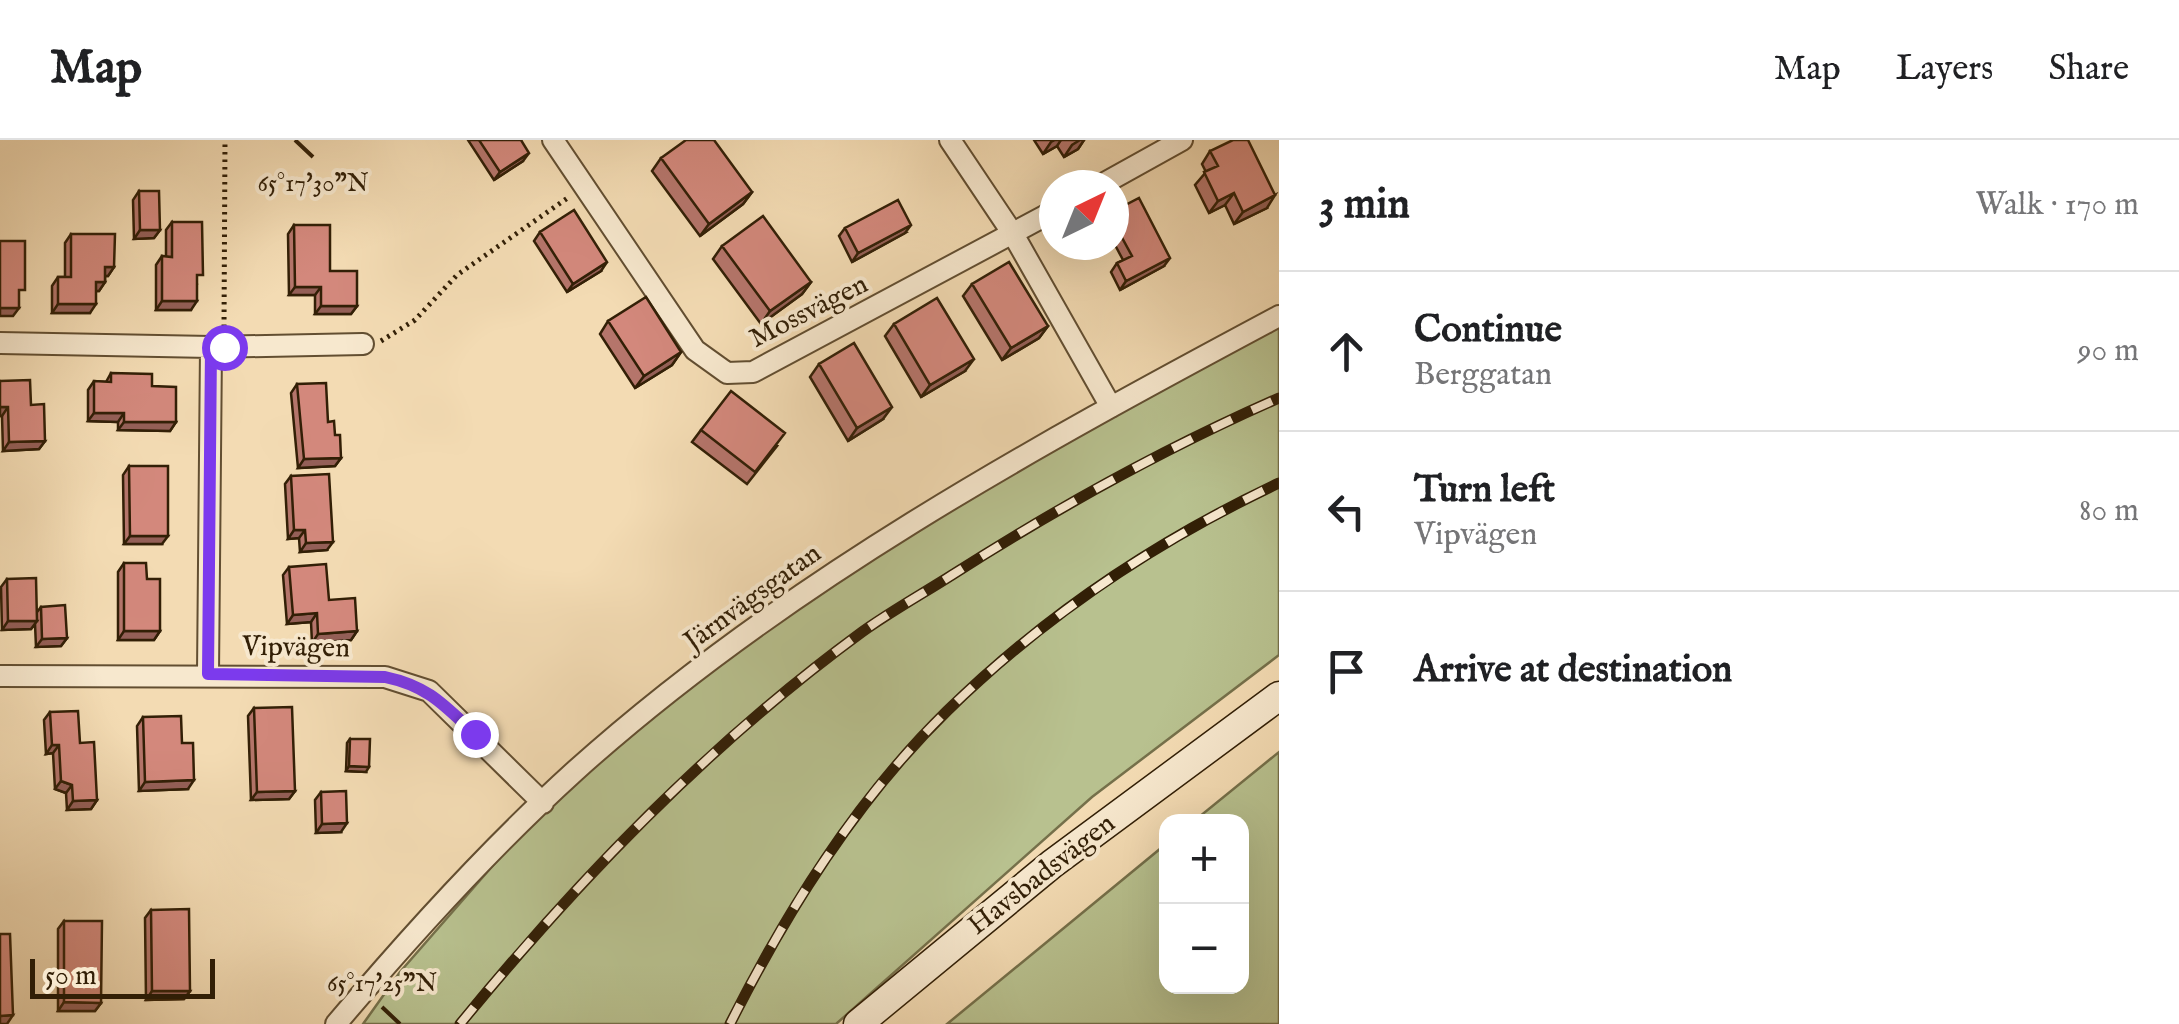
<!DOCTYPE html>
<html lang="en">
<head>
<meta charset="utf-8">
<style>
  :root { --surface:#fff; --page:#f2f2f2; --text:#202124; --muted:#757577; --line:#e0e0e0 }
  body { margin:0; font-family:"IM FELL English",serif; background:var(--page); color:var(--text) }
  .controls { position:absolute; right:30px; bottom:30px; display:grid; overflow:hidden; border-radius:20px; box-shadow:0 10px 40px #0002 }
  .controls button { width:90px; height:90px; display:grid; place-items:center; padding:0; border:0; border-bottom:2px solid var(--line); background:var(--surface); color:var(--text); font:50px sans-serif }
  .compass { position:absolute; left:1039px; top:30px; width:90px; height:90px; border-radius:50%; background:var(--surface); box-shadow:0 10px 40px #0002; rotate:43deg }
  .scale { position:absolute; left:30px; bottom:25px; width:185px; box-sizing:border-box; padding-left:10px; border:5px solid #321f06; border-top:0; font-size:28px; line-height:35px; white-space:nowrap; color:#321f06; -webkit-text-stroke:8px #f7e8ce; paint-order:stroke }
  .stop { position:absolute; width:30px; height:30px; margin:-22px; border:8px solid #7c3aed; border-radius:50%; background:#fff }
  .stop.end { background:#7c3aed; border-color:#fff; box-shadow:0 2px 10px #0008 }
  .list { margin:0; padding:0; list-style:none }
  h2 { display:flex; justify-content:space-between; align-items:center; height:130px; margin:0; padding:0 40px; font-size:42px }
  h2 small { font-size:32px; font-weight:400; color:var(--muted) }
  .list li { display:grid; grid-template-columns:65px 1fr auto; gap:30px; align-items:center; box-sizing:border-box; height:160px; padding:0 40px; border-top:2px solid var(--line) }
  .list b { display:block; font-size:38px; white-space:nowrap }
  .list p { margin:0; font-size:32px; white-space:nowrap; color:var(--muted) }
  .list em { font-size:32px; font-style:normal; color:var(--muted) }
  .icon { flex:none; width:55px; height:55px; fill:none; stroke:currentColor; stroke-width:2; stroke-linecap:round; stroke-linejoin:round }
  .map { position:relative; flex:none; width:1279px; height:884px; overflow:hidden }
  header { display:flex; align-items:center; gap:60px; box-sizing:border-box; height:140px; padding:0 50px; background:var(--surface); border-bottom:2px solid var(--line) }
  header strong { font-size:48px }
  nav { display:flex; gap:55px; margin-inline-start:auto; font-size:35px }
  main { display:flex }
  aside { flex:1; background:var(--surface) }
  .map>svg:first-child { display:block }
</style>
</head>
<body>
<header>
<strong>Map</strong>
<nav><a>Map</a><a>Layers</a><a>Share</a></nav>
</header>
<main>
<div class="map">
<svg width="1279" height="884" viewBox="0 0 1279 884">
  <rect width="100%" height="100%" fill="#f3dbb3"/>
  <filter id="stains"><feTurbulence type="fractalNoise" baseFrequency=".002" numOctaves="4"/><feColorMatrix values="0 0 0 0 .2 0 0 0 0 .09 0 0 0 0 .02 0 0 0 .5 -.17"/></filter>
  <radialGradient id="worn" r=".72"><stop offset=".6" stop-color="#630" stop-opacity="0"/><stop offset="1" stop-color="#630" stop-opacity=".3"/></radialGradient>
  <path fill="#b8c18f" stroke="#75704a" stroke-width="2.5" d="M1279,173V515L1092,657L836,884H363L400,832L557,652L707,519L873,407Z
    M1279,612V884H947L1166,704V846H1242V682L1194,681Z"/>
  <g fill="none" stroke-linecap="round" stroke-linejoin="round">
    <g stroke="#624e31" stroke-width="24">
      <path id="street" d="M553,0L695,210L727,233L753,232L1054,71
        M950,0L1013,94L1111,267
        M1101,45L1182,0
        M0,203L211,207L363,204
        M208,534L211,207
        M0,536L385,537L429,551L543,663
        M336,884C411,795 489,709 575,631C784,443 1032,308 1279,176"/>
    </g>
    <g stroke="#321f06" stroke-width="31">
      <path id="secondary" d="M858,884L1052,724L1279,556"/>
    </g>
    <path stroke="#321f06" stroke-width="5" stroke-dasharray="2.5 5" stroke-linecap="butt" d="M224,187L225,0
      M381,201L415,180L457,135L569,57"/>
    <use href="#street" stroke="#f7e8ce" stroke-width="20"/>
    <use href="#secondary" stroke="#f7e8ce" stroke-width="28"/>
    <g stroke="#321f06" stroke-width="11">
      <path id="rail" d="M460,884C579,739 710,603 862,492C890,472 922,454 952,435C1057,368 1165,308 1279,258
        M730,884C787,771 856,660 947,571C1043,477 1158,400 1279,343"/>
    </g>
    <use href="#rail" stroke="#f7e8ce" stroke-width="8" stroke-dasharray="22" stroke-linecap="butt"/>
  </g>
  <path fill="#b5756b" stroke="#321f06" stroke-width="2.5" d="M468,0H521L523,21L494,40Z
    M1034,0H1084L1078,9L1064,17L1057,6L1043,14Z
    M1210,11L1267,68L1234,84L1225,65L1209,73L1195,45L1206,32L1202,24Z
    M661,18L752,52L743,64L700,96L652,31Z
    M139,51L160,90L154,98L134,99L133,60Z
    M1114,71L1164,126L1120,150L1111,132L1117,123L1123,120L1114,103Z
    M172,82L197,144L191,170H156V125L162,116L166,117V90Z
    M294,85L357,166L351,174H315V155H289L288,94Z
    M845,88L905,93L852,122L839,96Z
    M540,92L601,131L567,152L534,101Z
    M71,94L114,127L108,136H105V142L99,151H96L90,173H52V146L58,137H65V103Z
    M722,106L811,142L802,154L761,184L713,119Z
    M972,144L1048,186L1039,198L1002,220L963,156Z
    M608,181L681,212L672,225L635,248L600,194Z
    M894,184L965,231L921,257L885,196Z
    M819,224L883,279L848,301L810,237Z
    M111,233L152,246L176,282L170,291L118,290V282L88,281V250L94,241L106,242Z
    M0,241L31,265L45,301L39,309L3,311L2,276H0Z
    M297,244L328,282L335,295L341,318L335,326L298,328L291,253Z
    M701,290L777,306L747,344L692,302Z
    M129,326L162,404H124L123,335Z
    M291,336L327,410L300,412L299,398L288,399L285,344Z
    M124,423L147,439L160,491L154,500H118V432Z
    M289,427L329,460L357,491L351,500L312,503L311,482L287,484L283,435Z
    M7,439L37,472L41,467L67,498L61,506L36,507L35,484L31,489L2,490L1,447Z
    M254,568L295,651L289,659L251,660L248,576Z
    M50,572L80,603L97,660L91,669L67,670L66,653L55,649L53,613L46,614L44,580Z
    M143,577L182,603L188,649L139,651L137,586Z
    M350,599L366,632L346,631L347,603Z
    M321,652L341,692L316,693L315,660Z
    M151,770L190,851L184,859L146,860L145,778Z
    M64,781L101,863L95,871H58V789Z"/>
  <path fill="#945f57" stroke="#321f06" stroke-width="2.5" d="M1055,0H1061L1057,6L1043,14L1051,2Z
    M1080,0H1084L1078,9L1064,17L1072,5Z
    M529,13L523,21L494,40L500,32Z
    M752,52L743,64L700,96L709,84Z
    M1234,53L1225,65L1209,73L1218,61Z
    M1275,55L1267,68L1234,84L1243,72Z
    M911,85L905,93L852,122L858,113Z
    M140,90H160L154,98L134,99Z
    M1170,118L1164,126L1120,150L1126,141Z
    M607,122L601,131L567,152L573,144Z
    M105,127H114L108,136H99Z
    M96,142H105L99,151H90Z
    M811,142L802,154L761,184L770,171Z
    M295,147H321L315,155H289Z
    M162,161H197L191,170H156Z
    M58,164H96L90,173H52Z
    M321,166H357L351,174H315Z
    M0,168H19L13,176H0Z
    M1048,186L1039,198L1002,220L1011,208Z
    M681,212L672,225L635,248L644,236Z
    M974,219L965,231L921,257L930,245Z
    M0,267H8L2,276H0Z
    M892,267L883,279L848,301L857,288Z
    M94,273H124L118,282L88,281Z
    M124,282H176L170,291L118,290Z
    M45,301L39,309L3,311L9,302Z
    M341,318L335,326L298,328L304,319Z
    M294,390H305L299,398L288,399Z
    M130,396H168L162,404H124Z
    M333,402L327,410L300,412L306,403Z
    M317,473L311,482L287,484L293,475Z
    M8,481H37L31,489L2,490Z
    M124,491H160L154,500H118Z
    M357,491L351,500L312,503L318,494Z
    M67,498L61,506L36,507L42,499Z
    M52,605H59L53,613L46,614Z
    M349,626L369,627L366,632L346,631Z
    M194,640L188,649L139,651L145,642Z
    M61,641L72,645L66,653L55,649Z
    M295,651L289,659L251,660L257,652Z
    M97,660L91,669L67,670L73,661Z
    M347,683L341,692L316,693L322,684Z
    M152,851H190L184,859L146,860Z
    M64,862L101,863L95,871H58Z
    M13,875L7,884H0V876Z"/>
  <path fill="#d3887c" stroke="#321f06" stroke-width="2.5" d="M479,0H521L529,13L500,32Z
    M686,0H714L752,52L709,84L661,18Z
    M1233,0H1248L1275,55L1243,72L1234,53L1218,61L1204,32L1218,26L1210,11Z
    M139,51H159L160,90H140Z
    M1139,58L1170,118L1126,141L1117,123L1132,116L1114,83V71Z
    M898,60L911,85L858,113L845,88Z
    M574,70L607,122L573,144L540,92Z
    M763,76L811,142L770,171L722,106Z
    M172,82H202L203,135H197V161H162V116L172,117Z
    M294,85H330V131H357V166H321V147H295Z
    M71,94H115L114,127H105V142H96V164H58V137H71Z
    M0,101H25V150H19V168H0Z
    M1009,122L1048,186L1011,208L972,144Z
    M646,157L681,212L644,236L608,181Z
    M937,158L974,219L930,245L894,184Z
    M854,203L892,267L857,288L819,224Z
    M111,233L152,234V246L176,247V282H124V273H94V241L111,242Z
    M30,240L31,265L44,264L45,301L9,302L8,267H0V241Z
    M326,243L328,282L334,281L335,295H340L341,318L304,319L297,244Z
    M731,251L785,293L755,332L701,290Z
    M129,326H168V396H130Z
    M329,334L333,402L306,403L305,390H294L291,336Z
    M124,423H146L147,439H160V491H124Z
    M326,424L329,460L355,458L357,491L318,494L317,473L293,475L289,427Z
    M36,438L37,481H8L7,439Z
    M65,465L67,498L42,499L41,467Z
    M292,567L295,651L257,652L254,568Z
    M78,571L80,603L94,602L97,660L73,661L72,645L61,641L59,605H52L50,572Z
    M181,576L182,603H193L194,640L145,642L143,577Z
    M350,599H370L369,627L349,626Z
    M346,651L347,683L322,684L321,652Z
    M189,769L190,851H152L151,770Z
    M64,781H102L101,863L64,862Z
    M0,794H10L13,875L0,876Z"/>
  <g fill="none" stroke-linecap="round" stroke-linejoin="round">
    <path stroke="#7c3aed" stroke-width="12" d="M224,207H211L208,534L385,537C428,546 444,565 475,594"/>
  </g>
  <path fill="none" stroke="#321f06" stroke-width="4" d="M295,0L313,17M382,867L400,884"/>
  <g text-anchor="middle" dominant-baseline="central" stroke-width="8" stroke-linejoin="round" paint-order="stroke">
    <g font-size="28" fill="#321f06" stroke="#f7e8ce">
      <text transform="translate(809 172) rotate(-27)">Mossvägen</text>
      <text transform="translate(753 458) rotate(-36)">Järnvägsgatan</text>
      <text transform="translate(296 508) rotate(1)">Vipvägen</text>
      <text transform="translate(1042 735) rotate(-38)">Havsbadsvägen</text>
    </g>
  </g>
  <g font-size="25" text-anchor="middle" fill="#321f06" stroke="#f7e8ce" stroke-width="8" stroke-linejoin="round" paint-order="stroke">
    <text x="313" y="51">65°17'30"N</text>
    <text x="382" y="851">65°17'25"N</text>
  </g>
  <rect width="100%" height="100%" filter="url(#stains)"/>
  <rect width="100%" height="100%" fill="url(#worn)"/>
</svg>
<div class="controls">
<button>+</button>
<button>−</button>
</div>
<svg class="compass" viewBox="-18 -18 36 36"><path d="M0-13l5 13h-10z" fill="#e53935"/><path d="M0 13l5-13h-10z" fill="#757577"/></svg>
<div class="scale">50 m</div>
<div class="stop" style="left:224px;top:207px"></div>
<div class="stop end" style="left:475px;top:594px"></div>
</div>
<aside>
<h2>3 min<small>Walk · 170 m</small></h2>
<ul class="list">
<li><svg class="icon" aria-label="ahead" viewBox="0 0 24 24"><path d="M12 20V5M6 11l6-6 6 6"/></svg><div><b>Continue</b><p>Berggatan</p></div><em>90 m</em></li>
<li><svg class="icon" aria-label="left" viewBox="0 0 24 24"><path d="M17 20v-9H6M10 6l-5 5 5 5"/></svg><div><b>Turn left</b><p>Vipvägen</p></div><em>80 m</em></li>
<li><svg class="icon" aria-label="arrive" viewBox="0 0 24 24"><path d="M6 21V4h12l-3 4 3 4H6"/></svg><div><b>Arrive at destination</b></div></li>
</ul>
</aside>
</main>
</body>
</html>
